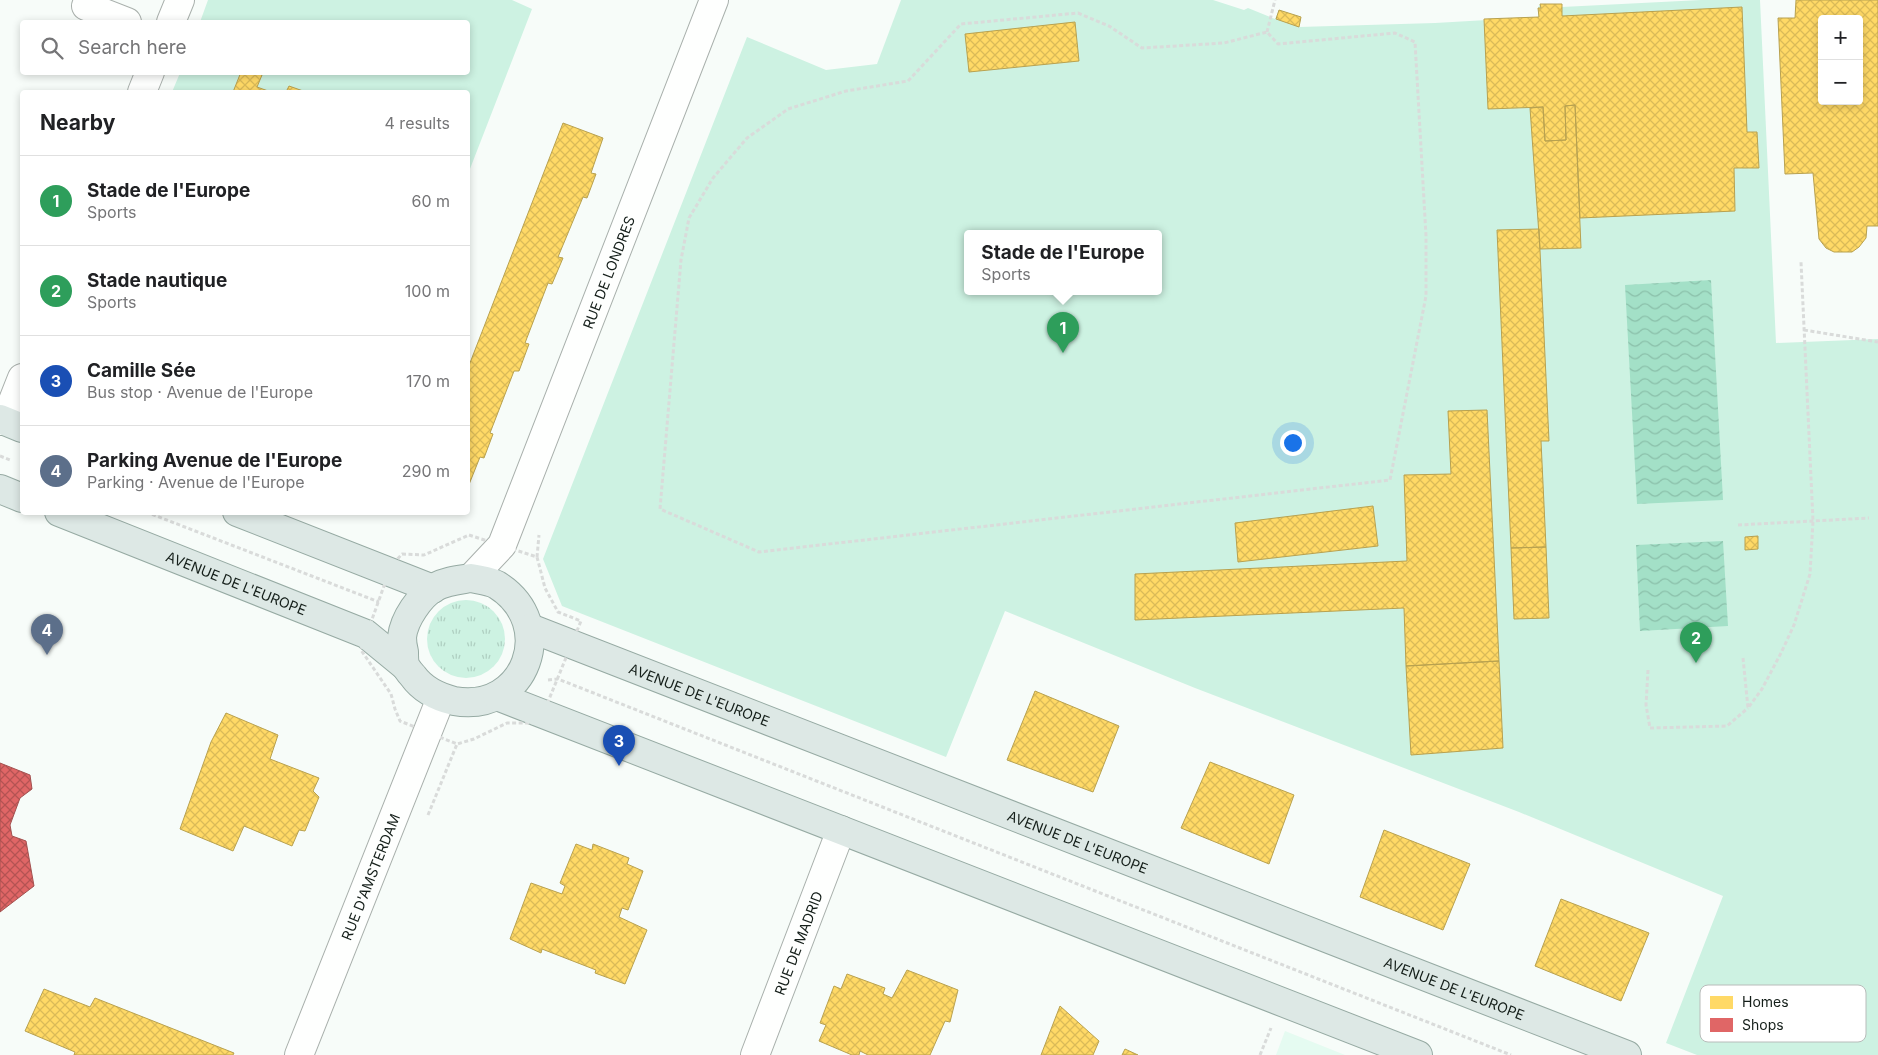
<!DOCTYPE html>
<html lang="en">
<head>
<meta charset="utf-8">
<style>
  :root { --surface:#fff; --page:#f2f2f2; --text:#202124; --muted:#757577; --line:#e0e0e0; --accent:#ea580c }
  body { margin:0; font-family:Inter,sans-serif; background:var(--page); color:var(--text) }
  .controls { position:absolute; right:15px; top:15px; display:grid; overflow:hidden; border-radius:5px; box-shadow:0 2px 8px #0003 }
  .controls button { width:45px; height:45px; display:grid; place-items:center; padding:0; border:0; border-bottom:1px solid var(--line); background:var(--surface); color:var(--text); font:25px sans-serif }
  .you { position:absolute; left:1292px; top:442px; width:18px; height:18px; margin:-12px; border:4px solid #fff; border-radius:50%; background:#1a73e8; box-shadow:0 0 0 8px #1a73e833 }
  .badge { display:grid; place-items:center; width:32px; height:32px; border-radius:50%; background:var(--accent); color:#fff; font-size:16px; font-weight:700 }
  .pin { position:absolute; translate:-50% -41px; filter:drop-shadow(0 1px 2px #0008) }
  .pin::after { content:''; position:absolute; top:26px; width:18px; height:15px; background:inherit; clip-path:polygon(0 0,100% 0,50% 100%) }
  .popup { position:absolute; left:964px; top:230px; width:198px; height:65px; box-sizing:border-box; display:grid; place-content:center; border-radius:5px; background:var(--surface); filter:drop-shadow(0 1px 4px #0005); font-size:16px; white-space:nowrap; color:var(--muted) }
  .popup b { font-size:19px; color:var(--text) }
  .popup::after { content:''; position:absolute; left:50%; top:100%; margin-left:-10px; border:10px solid transparent; border-top-color:var(--surface) }
  .list { margin:0; padding:0; list-style:none }
  h2 { display:flex; justify-content:space-between; align-items:center; height:65px; margin:0; padding:0 20px; font-size:21px }
  h2 small { font-size:16px; font-weight:400; color:var(--muted) }
  .list li { display:grid; grid-template-columns:32px 1fr auto; gap:15px; align-items:center; box-sizing:border-box; height:90px; padding:0 20px; border-top:1px solid var(--line) }
  .list b { display:block; font-size:19px; white-space:nowrap }
  .list p { margin:0; font-size:16px; white-space:nowrap; color:var(--muted) }
  .list em { font-size:16px; font-style:normal; color:var(--muted) }
  .icon { flex:none; width:28px; height:28px; fill:none; stroke:currentColor; stroke-width:2; stroke-linecap:round; stroke-linejoin:round }
  .map { position:relative; flex:none; width:1878px; height:1055px; overflow:hidden }
  .search { position:absolute; background:var(--surface); box-shadow:0 2px 8px #0003; left:20px; top:20px; width:450px; height:55px; display:flex; align-items:center; gap:12px; box-sizing:border-box; padding:0 18px; border-radius:5px; color:var(--muted); font-size:19px }
  .panel { position:absolute; background:var(--surface); box-shadow:0 2px 8px #0003; left:20px; top:90px; width:450px; height:425px; border-radius:5px }
  .map>svg:first-child { display:block }
</style>
</head>
<body>
<div class="map">
<svg width="1878" height="1055" viewBox="0 0 1878 1055">
  <defs>
    <pattern id="grass-tufts" width="24" height="20" patternUnits="userSpaceOnUse" patternTransform="scale(1.25)"><rect width="24" height="20" fill="#cdf2e2"/><path d="M3 7l-1-3M5 7V3M7 7l1-3M15 17l-1-3M17 17v-4M19 17l1-3" fill="none" stroke="#afcfc1"/></pattern>
    <pattern id="water-waves" width="16" height="10" patternUnits="userSpaceOnUse" patternTransform="scale(1.25)"><rect width="16" height="10" fill="#a3e0c7"/><path d="M0 5q4-4 8 0t8 0" fill="none" stroke="#8bc0aa"/></pattern>
    <pattern id="homes-cross-hatch" width="8" height="8" patternUnits="userSpaceOnUse" patternTransform="scale(1.25)"><rect width="8" height="8" fill="#ffd966"/><path d="M0 0l8 8M0 8l8-8" fill="none" stroke="#daba58"/></pattern>
    <pattern id="shops-cross-hatch" width="8" height="8" patternUnits="userSpaceOnUse" patternTransform="scale(1.25)"><rect width="8" height="8" fill="#e06666"/><path d="M0 0l8 8M0 8l8-8" fill="none" stroke="#b45353"/></pattern>
  </defs>
  <rect width="100%" height="100%" fill="#f7fcf9"/>
  <path fill="#e5fbf1" d="M1285,1031L1345,1055H1276Z"/>
  <path fill="url(#grass-tufts)" d="M427 639a39 39 0 1 1 78 0a39 39 0 1 1-78 0Z"/>
  <path fill="#cdf2e2" fill-rule="evenodd" d="M208,0H512L532,9L468,174V92H172L180,73L468,72V22H200Z
    M901,0H1213L1244,10L1248,8L1275,19L1279,10L1301,17L1299,27L1435,23L1538,17V8L1540,4L1562,7L1701,0H1760L1776,343L1878,339V1055H1697L1666,1043L1723,896L1519,812L1195,688L1005,611L946,757L562,606L543,559L747,37L826,70L877,64ZM968,234H1158V292H968Z"/>
  <path fill="url(#water-waves)" d="M1711,280L1723,500L1637,504L1625,285Z
    M1723,541L1728,626L1640,631L1636,545Z"/>
  <path fill="url(#homes-cross-hatch)" stroke="#b8a14f" fill-rule="evenodd" d="M1796,0H1878V226H1867L1866,238L1859,247L1852,252H1834L1826,248L1819,239L1813,173L1785,174L1778,18H1795ZM1822,19H1859V101H1822Z
    M1540,4H1562V16L1742,7L1747,132H1757L1759,168H1734L1735,211L1580,218L1575,105L1565,106L1566,140L1545,141L1543,107L1488,109L1484,19L1539,17L1538,8H1541Z
    M1279,10L1301,17L1299,27L1276,19Z
    M1075,22L1079,61L969,72L965,34Z
    M241,72H253L262,75L257,87L271,92H233Z
    M289,86L306,92H286Z
    M1575,105L1581,248L1540,249L1530,108L1543,107L1545,141L1566,140L1565,106Z
    M563,123L603,138L591,173L596,174L587,198L583,197L558,257L563,258L552,284L548,283L525,343L529,344L519,371H514L490,433L493,434L484,458L480,457L468,487V368Z
    M1539,229L1549,441H1541L1546,547L1511,548L1497,230Z
    M1487,410L1499,661L1406,666L1404,608L1135,620V574L1407,561L1404,475L1451,474L1448,411Z
    M1373,506L1378,546L1238,562L1235,523Z
    M1758,536V549L1745,550V537Z
    M1546,547L1549,618L1514,619L1511,548Z
    M1499,661L1503,748L1411,755L1406,666Z
    M1035,691L1119,726L1093,792L1007,760Z
    M226,713L278,735L270,759L319,778L313,791L319,797L305,831L299,830L292,846L244,826L233,851L180,829L211,742Z
    M1210,762L1294,795L1269,864L1181,828Z
    M1384,830L1470,864L1443,930L1360,897Z
    M576,844L592,850L593,844L629,858L627,864L643,871L628,910L622,908L619,917L647,930L625,984L595,973L596,970L542,949L541,953L510,939L531,883L562,894L565,886L560,883Z
    M1561,899L1649,933L1621,1001L1535,966Z
    M907,970L958,990L950,1022L945,1021L930,1055H868L860,1051L859,1055H852L819,1041L826,1025L820,1023L834,986L841,989L847,974L885,988L883,994L892,998Z
    M44,989L90,1007L95,998L234,1053L233,1055H74L75,1052L25,1031Z
    M1060,1006L1099,1041L1093,1055H1041Z
    M1125,1049L1138,1055H1122Z"/>
  <path fill="url(#shops-cross-hatch)" stroke="#a3504f" d="M0,763L30,775L32,789L20,798L10,825L12,836L26,841L34,886L0,912Z"/>
  <g fill="none" stroke-linecap="round" stroke-linejoin="round">
    <g stroke="#a9b0ac" stroke-width="30">
      <g id="minor">
        <path d="M86,6L127,22"/>
        <path d="M171,22L180,0"/>
        <path d="M142,92L150,72"/>
        <path d="M0,421H5L22,378"/>
        <path id="s1" d="M471,578L502,545L714,0"/>
        <path id="s2" d="M299,1055L441,698"/>
        <path id="s3" d="M755,1055L841,830"/>
      </g>
    </g>
    <g stroke="#96aaa3" stroke-width="30">
      <g id="major">
        <path d="M0,419L22,428"/>
        <path d="M0,489L22,498"/>
        <path id="s4" d="M59,512L366,634L405,666"/>
        <path d="M237,512L433,589"/>
        <path d="M471,578C479,580 490,581 497,585C559,624 526,714 454,701C438,697 423,690 413,676C411,674 408,670 406,667C404,663 404,657 404,652C403,648 402,642 402,637C404,619 420,596 435,587C446,581 458,580 471,578Z"/>
        <path id="s5" d="M530,628L1627,1055"/>
        <path d="M497,696L1418,1055"/>
      </g>
    </g>
    <path stroke="#d9dbda" stroke-width="3" stroke-dasharray="4 2.5" stroke-linecap="butt" d="M1078,13L1109,26L1142,48L1224,43L1267,32L1278,44L1395,33L1415,42L1426,236V296L1390,480L759,552L660,509L681,260L689,218L713,178L747,138L788,109L846,91L908,81L961,24Z
      M1267,32L1275,0
      M1804,330L1878,342
      M0,456L10,460
      M146,512L379,602
      M1738,525L1869,518
      M469,535L537,557L545,588L558,612L581,621L543,714L532,723H507L474,739L457,744L400,721L395,709L391,694L361,650L389,572L394,563L402,554L424,555Z
      M537,557L539,535
      M1743,658L1748,708L1762,689L1781,653L1794,625L1810,574L1813,521L1801,262
      M1648,670L1646,705L1650,728L1727,726L1748,708
      M548,680L558,679L1511,1055
      M428,815L457,744
      M1260,1055L1271,1028"/>
    <use href="#minor" stroke="#fefffe" stroke-width="28"/>
    <use href="#major" stroke="#dde8e5" stroke-width="28"/>
  </g>
  <g text-anchor="middle" dominant-baseline="central" stroke-width="5" stroke-linejoin="round" paint-order="stroke">
    <g font-size="14" fill="#141e19" stroke="#fff">
      <text stroke="none"><textPath href="#s1" startOffset="338">RUE DE LONDRES</textPath></text>
      <text stroke="none"><textPath href="#s4" startOffset="191">AVENUE DE L'EUROPE</textPath></text>
      <text stroke="none"><textPath href="#s5" startOffset="182">AVENUE DE L'EUROPE</textPath></text>
      <text stroke="none"><textPath href="#s5" startOffset="588">AVENUE DE L'EUROPE</textPath></text>
      <text stroke="none"><textPath href="#s2" startOffset="192">RUE D'AMSTERDAM</textPath></text>
      <text stroke="none"><textPath href="#s3" startOffset="120">RUE DE MADRID</textPath></text>
      <text stroke="none"><textPath href="#s5" startOffset="992">AVENUE DE L'EUROPE</textPath></text>
    </g>
  </g>
  <rect x="1700" y="985" width="166" height="57" rx="8" fill="#fff" stroke="#b8bcba" stroke-width="1"/>
  <rect x="1710" y="996" width="23" height="13" fill="#ffd966"/>
  <rect x="1710" y="1018" width="23" height="14" fill="#e06666"/>
  <g font-size="14" fill="#141e19">
    <text x="1742" y="1007">Homes</text>
    <text x="1742" y="1030">Shops</text>
  </g>
</svg>
<div class="controls">
<button>+</button>
<button>−</button>
</div>
<div class="you"></div>
<div class="pin badge" style="left:1063px;top:353px;background:#2e9e5b">1</div>
<div class="popup"><b>Stade de l'Europe</b>Sports</div>
<div class="pin badge" style="left:1696px;top:663px;background:#2e9e5b">2</div>
<div class="pin badge" style="left:619px;top:766px;background:#1a4fb4">3</div>
<div class="pin badge" style="left:47px;top:655px;background:#5c6f8a">4</div>
<div class="search"><svg class="icon" aria-label="search" viewBox="0 0 24 24"><circle cx="10" cy="10" r="6"/><path d="M15 15l6 6"/></svg>Search here</div>
<section class="panel">
<h2>Nearby<small>4 results</small></h2>
<ul class="list">
<li><span class="badge" style="background:#2e9e5b">1</span><div><b>Stade de l'Europe</b><p>Sports</p></div><em>60 m</em></li>
<li><span class="badge" style="background:#2e9e5b">2</span><div><b>Stade nautique</b><p>Sports</p></div><em>100 m</em></li>
<li><span class="badge" style="background:#1a4fb4">3</span><div><b>Camille Sée</b><p>Bus stop · Avenue de l'Europe</p></div><em>170 m</em></li>
<li><span class="badge" style="background:#5c6f8a">4</span><div><b>Parking Avenue de l'Europe</b><p>Parking · Avenue de l'Europe</p></div><em>290 m</em></li>
</ul>
</section>
</div>
</body>
</html>
